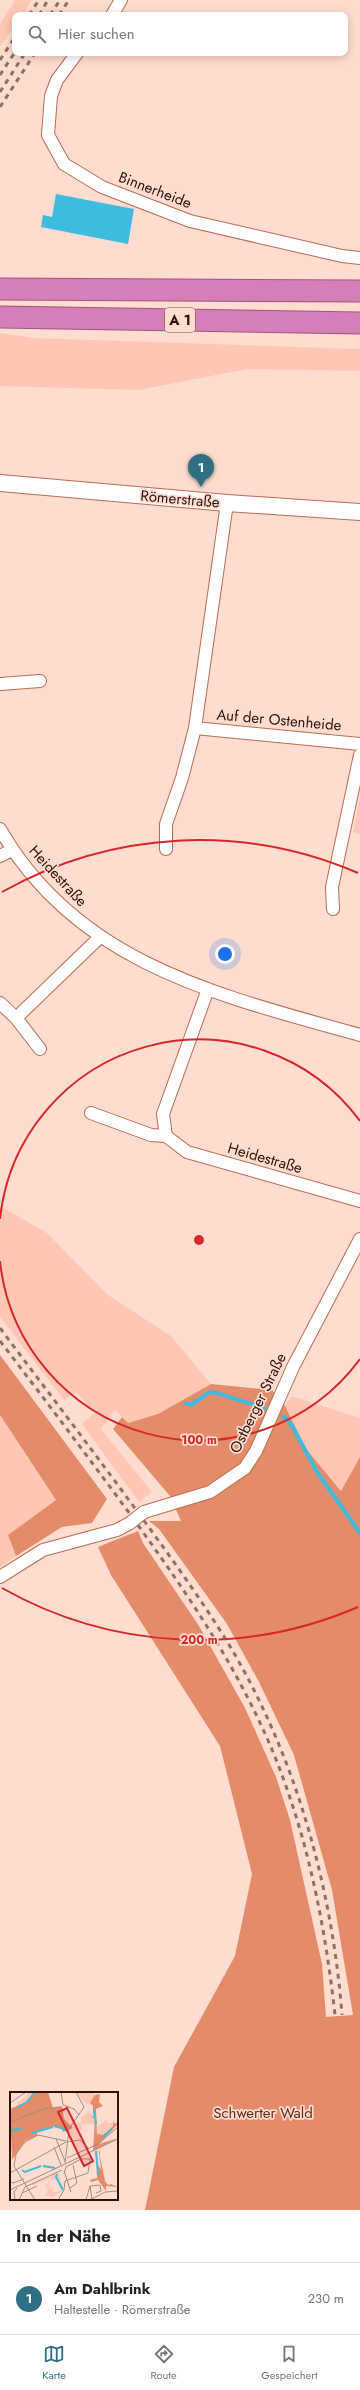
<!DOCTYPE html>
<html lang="de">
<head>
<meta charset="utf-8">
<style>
  :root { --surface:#fff; --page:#f2f2f2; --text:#222; --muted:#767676; --line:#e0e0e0; --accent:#2f6f83 }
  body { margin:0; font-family:Jost,sans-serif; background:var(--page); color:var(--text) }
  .you { position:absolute; left:225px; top:954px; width:14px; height:14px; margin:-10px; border:3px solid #fff; border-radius:50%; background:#1a73e8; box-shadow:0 0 0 6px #1a73e833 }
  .badge { display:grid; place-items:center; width:26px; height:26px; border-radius:50%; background:var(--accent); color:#fff; font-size:13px; font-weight:700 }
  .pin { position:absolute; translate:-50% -33px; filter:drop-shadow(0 1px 2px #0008) }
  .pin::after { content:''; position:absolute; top:21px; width:14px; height:12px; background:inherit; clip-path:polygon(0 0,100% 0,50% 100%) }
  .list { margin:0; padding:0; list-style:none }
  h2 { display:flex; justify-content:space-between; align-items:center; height:52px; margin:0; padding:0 16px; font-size:17px }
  h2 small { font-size:13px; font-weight:400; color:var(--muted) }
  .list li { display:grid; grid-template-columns:26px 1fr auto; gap:12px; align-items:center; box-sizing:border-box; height:72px; padding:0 16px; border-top:1px solid var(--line) }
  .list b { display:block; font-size:15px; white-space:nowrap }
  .list p { margin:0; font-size:13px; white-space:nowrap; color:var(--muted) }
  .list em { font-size:13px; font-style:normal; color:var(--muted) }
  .icon { flex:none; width:22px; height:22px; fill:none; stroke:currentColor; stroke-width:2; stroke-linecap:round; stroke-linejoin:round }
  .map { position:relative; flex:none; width:360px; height:2210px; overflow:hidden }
  .search { position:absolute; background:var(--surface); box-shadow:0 2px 10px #0003; left:12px; right:12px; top:12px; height:44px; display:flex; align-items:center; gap:10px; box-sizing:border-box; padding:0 14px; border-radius:8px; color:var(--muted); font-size:15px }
  .sheet { height:124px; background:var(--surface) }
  nav { display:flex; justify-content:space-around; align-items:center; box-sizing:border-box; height:56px; border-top:1px solid var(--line); background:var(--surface); font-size:11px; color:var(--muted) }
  nav a { display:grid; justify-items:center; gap:2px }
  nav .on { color:var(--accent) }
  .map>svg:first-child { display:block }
</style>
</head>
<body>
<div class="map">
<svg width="360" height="2210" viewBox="0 0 360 2210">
  <rect width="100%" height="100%" fill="#fedccf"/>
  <path fill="#fec7b3" d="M15,0H32L22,15H15V25L0,47V24Z
    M0,333L32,338L360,349V371L247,369L139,390L0,386Z
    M360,798V834L353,832Z
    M0,1206L47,1233L108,1295L171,1336L211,1384L158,1414L128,1423L115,1410L101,1429L152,1492L139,1502L82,1424L95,1412L76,1392L64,1400L0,1317Z
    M292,1396L360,1418V1459L342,1491L307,1450L285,1406Z
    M0,1415L56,1500L8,1535L16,1556L0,1567Z"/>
  <path fill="#e48b6a" d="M0,1355L107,1499L92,1523L62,1527L16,1556L8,1535L56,1500L0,1415Z
    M211,1384L272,1390L285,1406L307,1450L341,1491L360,1457V2210H145L174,2067L235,1956L252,1874L220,1746L111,1575L98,1547L138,1531L143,1543L199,1626L245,1708L276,1777L290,1820L322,1964L326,2017L353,2015L332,1890L294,1755L259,1682L227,1624L159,1529L149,1521H181L170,1496L113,1429L122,1417L128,1423L158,1414Z"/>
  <path fill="#3dbcdf" d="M56,194L134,209L128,244L41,227L43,215L52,217Z"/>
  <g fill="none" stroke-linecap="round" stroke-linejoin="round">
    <path stroke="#3dbcdf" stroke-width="4" d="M186,1403L191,1405L208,1393L213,1392L265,1408
      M283,1416L292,1426L317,1472L360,1533"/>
    <g stroke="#ba6d51" stroke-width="14">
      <path id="street" d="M112,15L121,0
        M77,53L57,80L51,96L48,135L64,164L102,187L190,221L342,256L360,258
        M0,684L40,681
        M195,728L360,744
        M0,829C77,964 221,996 360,1035
        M166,849V824L182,778L195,728L227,503
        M0,856L12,850
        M333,909L332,887L360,755
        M208,989L163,1114L166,1136L187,1152L360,1201
        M0,1003L16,1018
        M40,1049L16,1018L100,937
        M91,1113L151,1135L166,1136
        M144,1512L210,1492L245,1468L256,1451L293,1367L360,1239
        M0,1577L43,1550L117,1530L130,1523"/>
    </g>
    <g stroke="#ba6d51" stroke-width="18">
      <path id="secondary" d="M0,483L227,503L360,512"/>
    </g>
    <g stroke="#9b587a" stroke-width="23">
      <path id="highway" d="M0,289L360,291
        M0,317L360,323"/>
    </g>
    <use href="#street" stroke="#fff" stroke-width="12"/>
    <use href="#secondary" stroke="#fff" stroke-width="16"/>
    <use href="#highway" stroke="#d57eb8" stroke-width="21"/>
    <path stroke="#907064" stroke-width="3" stroke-dasharray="5 5" stroke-linecap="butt" d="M29,15L39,0
      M39,15L48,0
      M50,15L60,0
      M59,15L69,0
      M0,60L15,37
      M0,75L15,52
      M0,92L25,53
      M0,107L35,53
      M0,1328C45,1388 90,1447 134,1507C167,1552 199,1596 228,1643C295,1754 332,1886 342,2015
      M0,1341C43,1397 85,1453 127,1510C188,1594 246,1678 282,1775C311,1853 326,1934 335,2015"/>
    <g stroke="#ba6d51" stroke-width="14" stroke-linecap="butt">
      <path id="street-bridge" d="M130,1523L144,1512"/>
    </g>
    <use href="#street-bridge" stroke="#fff" stroke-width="12"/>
  </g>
  <g fill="none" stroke="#d62828" stroke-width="2">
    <path d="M360 1359A200 200 0 0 1 0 1261M0 1219A200 200 0 0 1 360 1121"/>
    <path d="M358 1607A400 400 0 0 1 2 1588M2 892A400 400 0 0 1 358 873"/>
  </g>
  <g text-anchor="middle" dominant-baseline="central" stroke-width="3.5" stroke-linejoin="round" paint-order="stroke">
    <rect fill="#fedccf" stroke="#6d4e42" stroke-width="1" x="165" y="308" width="30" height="24" rx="3"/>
    <g font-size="14" font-weight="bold" fill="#2f1106">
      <text x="180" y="320">A 1</text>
    </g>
    <g font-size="15" fill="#2f1106" stroke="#fedccf">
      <text transform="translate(155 190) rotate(21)">Binnerheide</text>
      <text transform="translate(180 499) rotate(5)">Römerstraße</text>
      <text transform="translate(279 720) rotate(5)">Auf der Ostenheide</text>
      <text transform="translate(58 876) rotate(47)">Heidestraße</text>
      <text transform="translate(265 1158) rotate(16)">Heidestraße</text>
      <text transform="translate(258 1403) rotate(-64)">Ostberger Straße</text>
    </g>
    <g font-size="15" fill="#612812" stroke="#fedccf">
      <text x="263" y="2113">Schwerter Wald</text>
    </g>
  </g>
  <g transform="translate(10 2092)">
    <rect width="108" height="108" fill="#fedccf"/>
    <path d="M20,0H30L7,15V10L13,7ZM70,0H83L86,4L82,11L76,12L67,1ZM78,19L84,26L85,34V40L84,32H72V37L75,38H69L64,34L65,30L71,31V26ZM96,28L98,31H103L102,34L93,43L87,42V35ZM48,80L51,89L39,87L43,83L38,87L44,100L52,99L43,105V108L41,104H35L38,99L34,89L43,100L37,87L22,94V92Z" fill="#fec7b3"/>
    <path d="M25,0H38L43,16L52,14L54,27L63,36L53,40L52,36L43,34L27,40V44L15,49L2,68L0,17L16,10ZM90,2L89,10L93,14L86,17L87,42L93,43L103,34V28L104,32L108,30V32L89,52L108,46L83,59L85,26L83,19L84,26H83L79,21L83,25V14L80,11L85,3ZM102,52L90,59V65L95,89L98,93L101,92L108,95L96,94V99L88,88L81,90L80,88L87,86V71L91,78L89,60L86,61L88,68L85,62L83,63Z" fill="#e48b6a"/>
    <path fill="none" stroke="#3dbcdf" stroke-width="2" d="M8,15L17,10L25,0M84,18L86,32M44,34L58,38M0,39L12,36M22,41L43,35M93,45L102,37M86,59L88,83M33,74L45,76M12,78L15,80L31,74M47,82L46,85L53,98"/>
    <path fill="none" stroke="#ab8b7f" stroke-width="1" d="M51,0L53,13L64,17L69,23M0,11L16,0M0,30L34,17L50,15M46,47L55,69M15,50L6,62L4,74L25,108M15,50L28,43L56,49M44,55L51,73M57,66L88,52L108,35M55,71L59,37L74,15L66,0M54,79L61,100M0,81L56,50L70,48L79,57M0,89L3,91L14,87M80,94L82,107M60,96L67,91L63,73M0,98L108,47M12,101L27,94M5,108L4,100L7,96M9,108L15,95L52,78M48,108L54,98L55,89L78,81L80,67H71L56,75L54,82M76,108L80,94L90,93L91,99L86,101M80,108L95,100L108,99"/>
    <path fill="#d62828" fill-opacity="0.15" stroke="#d62828" stroke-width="2" d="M57,16L83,69L74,74L48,20Z"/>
    <rect width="108" height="108" fill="none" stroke="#2f1106" stroke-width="2"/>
  </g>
  <circle cx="199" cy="1240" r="6" fill="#d62828" stroke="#fedccf" stroke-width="2"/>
  <g font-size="12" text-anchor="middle" font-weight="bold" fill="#d62828" stroke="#fedccf" stroke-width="3.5" stroke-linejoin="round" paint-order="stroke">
    <text x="199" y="1444">100 m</text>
    <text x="199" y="1644">200 m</text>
  </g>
</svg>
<div class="you"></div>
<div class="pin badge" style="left:201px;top:487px">1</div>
<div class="search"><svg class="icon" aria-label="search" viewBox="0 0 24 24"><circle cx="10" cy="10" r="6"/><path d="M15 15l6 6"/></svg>Hier suchen</div>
</div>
<section class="sheet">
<h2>In der Nähe<small></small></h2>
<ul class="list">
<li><span class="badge">1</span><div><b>Am Dahlbrink</b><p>Haltestelle · Römerstraße</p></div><em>230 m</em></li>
</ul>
</section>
<nav>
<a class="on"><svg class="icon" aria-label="map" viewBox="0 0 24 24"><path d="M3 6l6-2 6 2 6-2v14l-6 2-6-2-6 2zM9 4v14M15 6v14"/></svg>Karte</a>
<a><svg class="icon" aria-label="directions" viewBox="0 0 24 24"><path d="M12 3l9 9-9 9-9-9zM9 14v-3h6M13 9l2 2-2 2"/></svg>Route</a>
<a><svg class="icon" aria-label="saved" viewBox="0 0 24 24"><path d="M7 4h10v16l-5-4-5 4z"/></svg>Gespeichert</a>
</nav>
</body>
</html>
